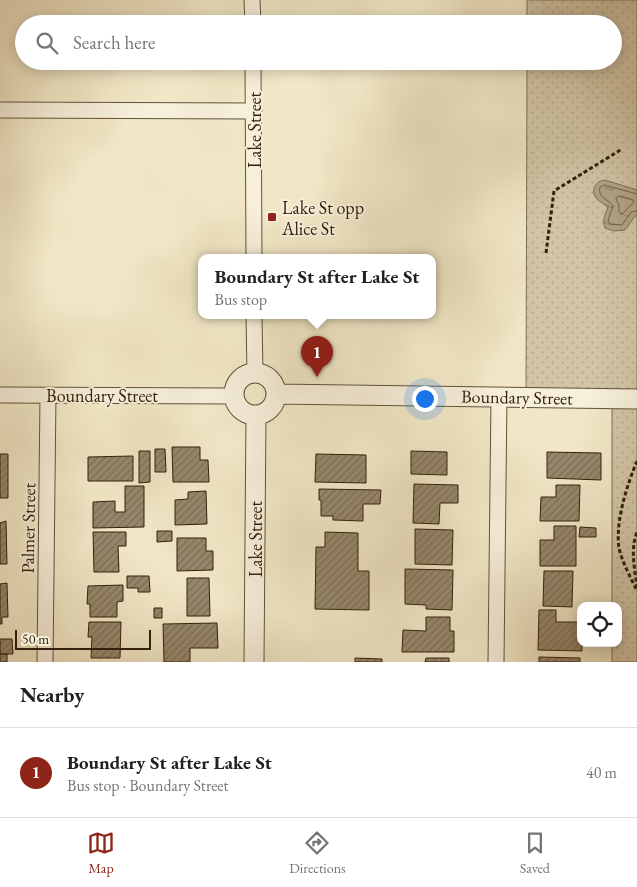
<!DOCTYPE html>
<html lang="en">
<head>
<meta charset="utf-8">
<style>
  :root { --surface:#fff; --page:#f2f2f2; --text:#202124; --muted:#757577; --line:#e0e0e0; --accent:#8f2418 }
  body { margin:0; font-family:"EB Garamond",serif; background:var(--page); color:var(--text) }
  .controls { position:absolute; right:15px; bottom:15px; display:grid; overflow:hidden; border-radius:10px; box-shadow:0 2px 12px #0003 }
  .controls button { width:45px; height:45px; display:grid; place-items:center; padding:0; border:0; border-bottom:1px solid var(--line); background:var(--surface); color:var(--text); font:25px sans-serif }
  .scale { position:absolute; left:15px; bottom:12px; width:136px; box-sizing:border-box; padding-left:5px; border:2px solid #34200b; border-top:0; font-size:14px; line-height:18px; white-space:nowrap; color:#34200b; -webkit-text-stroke:4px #f6efda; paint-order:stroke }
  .you { position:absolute; left:424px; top:398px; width:18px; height:18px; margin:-12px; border:4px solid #fff; border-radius:50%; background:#1a73e8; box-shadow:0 0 0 8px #1a73e833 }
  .badge { display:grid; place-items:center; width:32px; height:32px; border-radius:50%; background:var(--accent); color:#fff; font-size:16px; font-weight:700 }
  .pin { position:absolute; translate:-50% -41px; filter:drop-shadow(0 1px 2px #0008) }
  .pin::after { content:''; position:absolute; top:26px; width:18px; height:15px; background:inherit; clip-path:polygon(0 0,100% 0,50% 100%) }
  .popup { position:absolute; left:198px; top:254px; width:238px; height:65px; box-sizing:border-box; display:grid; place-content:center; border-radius:10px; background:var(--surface); filter:drop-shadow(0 1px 4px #0005); font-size:16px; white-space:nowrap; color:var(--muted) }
  .popup b { font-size:19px; color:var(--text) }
  .popup::after { content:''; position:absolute; left:50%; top:100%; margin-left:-10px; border:10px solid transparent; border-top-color:var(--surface) }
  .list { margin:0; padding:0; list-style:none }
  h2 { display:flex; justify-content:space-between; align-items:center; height:65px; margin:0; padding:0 20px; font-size:21px }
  h2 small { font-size:16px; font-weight:400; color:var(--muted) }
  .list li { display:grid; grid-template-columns:32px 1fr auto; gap:15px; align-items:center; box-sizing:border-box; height:90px; padding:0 20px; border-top:1px solid var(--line) }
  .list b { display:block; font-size:19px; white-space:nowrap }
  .list p { margin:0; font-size:16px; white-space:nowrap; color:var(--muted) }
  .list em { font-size:16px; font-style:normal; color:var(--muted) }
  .icon { flex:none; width:28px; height:28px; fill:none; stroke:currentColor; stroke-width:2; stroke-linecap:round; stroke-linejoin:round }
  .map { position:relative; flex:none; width:637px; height:662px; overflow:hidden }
  .search { position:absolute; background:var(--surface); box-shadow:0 2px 12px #0003; left:15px; right:15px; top:15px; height:55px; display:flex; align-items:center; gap:12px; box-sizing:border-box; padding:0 18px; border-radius:28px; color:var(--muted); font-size:19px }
  .sheet { height:155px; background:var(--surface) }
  nav { display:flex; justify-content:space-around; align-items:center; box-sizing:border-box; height:70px; border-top:1px solid var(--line); background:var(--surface); font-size:14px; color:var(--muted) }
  nav a { display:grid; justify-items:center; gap:2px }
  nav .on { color:var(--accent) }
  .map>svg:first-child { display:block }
</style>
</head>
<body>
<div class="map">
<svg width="637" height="662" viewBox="0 0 637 662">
  <defs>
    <pattern id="grass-dots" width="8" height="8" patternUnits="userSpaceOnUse" patternTransform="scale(1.25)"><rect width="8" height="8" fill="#d1c5a6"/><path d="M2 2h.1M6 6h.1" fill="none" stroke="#b4a98e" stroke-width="1.8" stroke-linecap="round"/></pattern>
    <pattern id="water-ripples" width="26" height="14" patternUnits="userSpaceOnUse" patternTransform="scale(1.25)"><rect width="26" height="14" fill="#b1a386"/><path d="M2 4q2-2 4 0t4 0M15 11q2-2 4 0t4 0" fill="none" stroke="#91846c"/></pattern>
    <pattern id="building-hatch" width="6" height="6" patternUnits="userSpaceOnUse" patternTransform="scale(1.25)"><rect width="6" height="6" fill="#96876c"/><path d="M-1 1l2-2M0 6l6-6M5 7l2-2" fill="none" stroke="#7b6e57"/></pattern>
  </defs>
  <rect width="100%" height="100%" fill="#f1e7c6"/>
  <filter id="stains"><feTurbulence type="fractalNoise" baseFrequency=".004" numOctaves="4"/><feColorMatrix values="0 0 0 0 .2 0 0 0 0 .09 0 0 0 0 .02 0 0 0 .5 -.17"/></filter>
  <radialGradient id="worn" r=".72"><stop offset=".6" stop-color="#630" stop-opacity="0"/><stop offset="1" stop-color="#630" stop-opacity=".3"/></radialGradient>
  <path fill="url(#grass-dots)" stroke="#827258" d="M527,0H637V662H612V643H618V606H612V398L526,397L527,61H613V24H527Z"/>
  <path fill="url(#water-ripples)" stroke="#7f6f55" d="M605,180L637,190V216H635L625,230L614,231L605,228C602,220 605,215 608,207C605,205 600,202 597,199C590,191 595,181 605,180Z"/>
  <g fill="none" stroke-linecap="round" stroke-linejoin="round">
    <path stroke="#726248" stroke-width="1" d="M637,194L604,185L600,187C597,197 608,199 613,206L608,220L610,224L622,225L631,212L637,211
      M619,196L633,200L634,202L622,214L619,212V205L616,199Z"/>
  </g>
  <path fill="url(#building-hatch)" stroke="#34200b" d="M172,447H200V460H208L209,482H173Z
    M155,449H165L166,472H155Z
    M139,451H150V482L139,483Z
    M411,451L447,452V475L411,474Z
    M547,452L601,453V480L547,478Z
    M0,454H8V498H0Z
    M316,454L366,455V483L315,482Z
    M133,456V481H88V457Z
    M414,484L458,485V503H440L439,524L413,523Z
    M556,485H580L579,521H540L541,497H556Z
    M125,486H144V527L93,528V502L115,501V512H125Z
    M319,489L381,490L380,504H363V521L333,520V516H321V500H319Z
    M206,491L207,524L175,525V500L188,499V492Z
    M6,521L7,564H0V523Z
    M554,526H576V566H540V540H554Z
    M580,527L596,528V537H579Z
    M415,529L453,530L452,565L415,564Z
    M157,531H172V541L157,542Z
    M93,532H126V546H118L119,572H94Z
    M325,532L358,533V571H369V610L315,609L316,547H325Z
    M177,538H206V551H213V570L177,571Z
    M405,569L453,570L452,610L426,609V605L405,604Z
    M544,571H573L572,607L543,606Z
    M127,576H149L150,592H138V588H127Z
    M187,578H209L210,616H187Z
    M7,583L8,617H2V624H0V584Z
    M123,585V601L117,602V617H90V604H87L88,586Z
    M154,608H162V618H154Z
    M539,610H556V622H581L582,651L538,650Z
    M426,617H450V631H454V652H402L403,630L426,631Z
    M89,622H121L120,658H91L92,637H88Z
    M217,623L218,648H190V662H164L163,624Z
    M0,639H12L13,654H0Z
    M0,654H7V662H0Z
    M539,657L580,658V662H539Z
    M355,658L382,659V662H355Z
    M426,658H449V662H425Z"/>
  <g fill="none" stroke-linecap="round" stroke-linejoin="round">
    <g stroke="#63523a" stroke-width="17">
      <path id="minor" d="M252,0L253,24
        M253,61L254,258
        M0,110L254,111
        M254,316L255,373
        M0,395L234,396
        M45,662L48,395
        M496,662L499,396"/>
    </g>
    <g stroke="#63523a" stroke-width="21">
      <path id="tertiary" d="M234 394a21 21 0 1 1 42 0a21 21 0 1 1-42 0Z
        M276,394L637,399
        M254,662L256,415"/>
    </g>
    <path stroke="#34200b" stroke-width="3" stroke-dasharray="4 2.5" stroke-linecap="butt" d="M546,253L554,191L622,149
      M637,461C627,485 615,522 619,548C622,562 631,578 637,591
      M637,588C635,569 630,550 637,532"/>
    <use href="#minor" stroke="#f6efda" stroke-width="15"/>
    <use href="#tertiary" stroke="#f6efda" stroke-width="19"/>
  </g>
  <rect fill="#8f2418" stroke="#f6efda" stroke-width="2" x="267" y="212" width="10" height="10" rx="2.5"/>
  <g text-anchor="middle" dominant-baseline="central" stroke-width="4" stroke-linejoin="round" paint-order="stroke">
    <g font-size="18" fill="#34200b" stroke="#f6efda">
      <text transform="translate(254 130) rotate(-90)">Lake Street</text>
      <text x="102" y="395">Boundary Street</text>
      <text transform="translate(517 397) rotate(1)">Boundary Street</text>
      <text transform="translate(28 528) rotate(-89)">Palmer Street</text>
      <text transform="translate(255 539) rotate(-90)">Lake Street</text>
    </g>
    <g font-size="18" fill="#34200b" stroke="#f6efda" text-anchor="start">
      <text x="282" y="207">Lake St opp<tspan x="282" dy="21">Alice St</tspan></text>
    </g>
  </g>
  <rect width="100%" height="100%" filter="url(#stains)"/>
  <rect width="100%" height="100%" fill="url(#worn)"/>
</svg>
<div class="controls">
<button><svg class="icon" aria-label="locate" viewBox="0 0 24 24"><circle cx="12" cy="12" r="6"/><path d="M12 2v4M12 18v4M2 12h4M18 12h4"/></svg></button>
</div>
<div class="scale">50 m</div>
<div class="you"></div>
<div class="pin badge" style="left:317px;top:377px">1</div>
<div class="popup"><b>Boundary St after Lake St</b>Bus stop</div>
<div class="search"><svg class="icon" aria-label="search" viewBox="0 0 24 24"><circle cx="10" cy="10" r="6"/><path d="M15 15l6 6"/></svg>Search here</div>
</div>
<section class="sheet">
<h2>Nearby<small></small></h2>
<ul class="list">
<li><span class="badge">1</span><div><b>Boundary St after Lake St</b><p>Bus stop · Boundary Street</p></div><em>40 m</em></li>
</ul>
</section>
<nav>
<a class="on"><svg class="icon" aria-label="map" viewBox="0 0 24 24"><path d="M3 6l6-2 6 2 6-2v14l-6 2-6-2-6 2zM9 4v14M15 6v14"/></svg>Map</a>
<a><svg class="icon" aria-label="directions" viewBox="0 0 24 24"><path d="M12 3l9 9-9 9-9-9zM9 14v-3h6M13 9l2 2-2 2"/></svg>Directions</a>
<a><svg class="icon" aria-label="saved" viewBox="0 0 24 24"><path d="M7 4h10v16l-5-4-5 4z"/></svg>Saved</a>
</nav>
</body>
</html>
